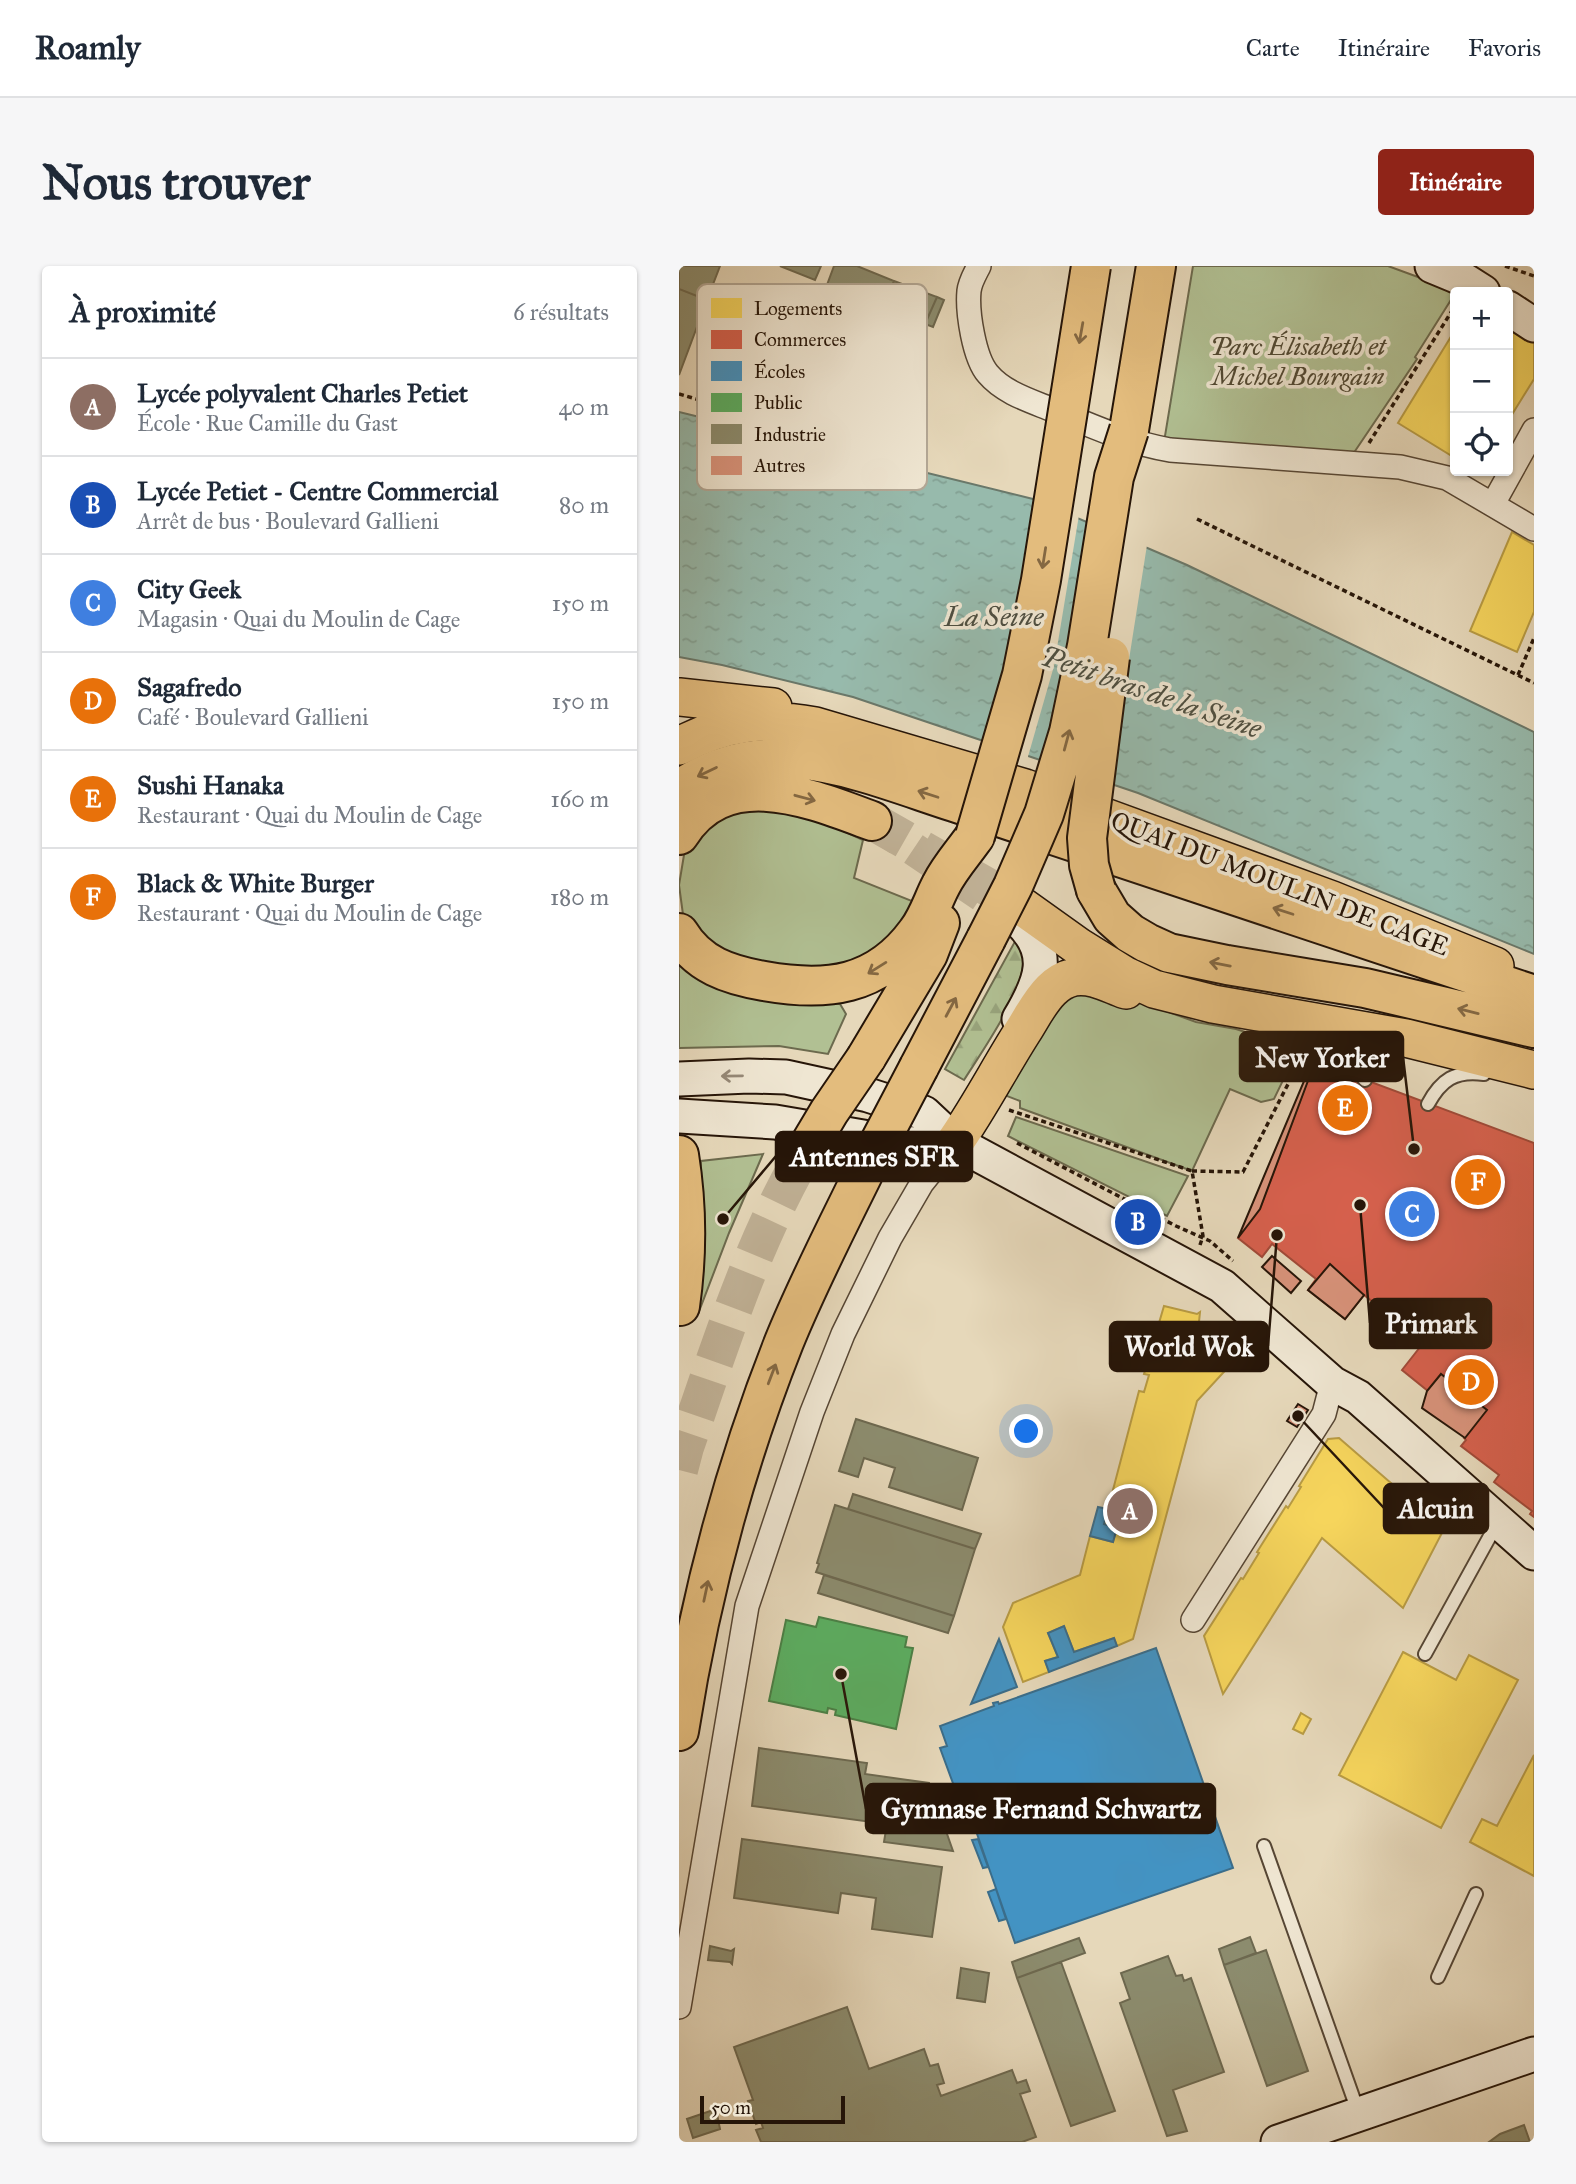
<!DOCTYPE html>
<html lang="fr">
<head>
<meta charset="utf-8">
<style>
  :root { --surface:#fff; --page:#f6f6f7; --text:#1f2937; --muted:#747a83; --line:#e0e1e3; --accent:#8f2418 }
  body { margin:0; font-family:"IM FELL Great Primer",serif; background:var(--page); color:var(--text) }
  .controls { position:absolute; right:21px; top:21px; display:grid; overflow:hidden; border-radius:7px; box-shadow:0 2px 5px #0004 }
  .controls button { width:63px; height:63px; display:grid; place-items:center; padding:0; border:0; border-bottom:2px solid var(--line); background:var(--surface); color:var(--text); font:35px sans-serif }
  .scale { position:absolute; left:21px; bottom:18px; width:145px; box-sizing:border-box; padding-left:7px; border:4px solid #261508; border-top:0; font-size:19px; line-height:24px; white-space:nowrap; color:#261508; -webkit-text-stroke:5px #efe6d2; paint-order:stroke }
  .you { position:absolute; left:348px; top:1166px; width:24px; height:24px; margin:-18px; border:5px solid #fff; border-radius:50%; background:#1a73e8; box-shadow:0 0 0 10px #1a73e833 }
  .badge { display:grid; place-items:center; width:46px; height:46px; border-radius:50%; background:var(--accent); color:#fff; font-size:23px; font-weight:700 }
  .pin { position:absolute; translate:-50% -50%; border:4px solid #fff; box-shadow:0 2px 7px #0006 }
  .list { margin:0; padding:0; list-style:none }
  h2 { display:flex; justify-content:space-between; align-items:center; height:91px; margin:0; padding:0 28px; font-size:30px }
  h2 small { font-size:23px; font-weight:400; color:var(--muted) }
  .list li { display:grid; grid-template-columns:46px 1fr auto; gap:21px; align-items:center; box-sizing:border-box; height:98px; padding:0 28px; border-top:2px solid var(--line) }
  .list b { display:block; font-size:26px; white-space:nowrap }
  .list p { margin:0; font-size:23px; white-space:nowrap; color:var(--muted) }
  .list em { font-size:23px; font-style:normal; color:var(--muted) }
  .icon { flex:none; width:38px; height:38px; fill:none; stroke:currentColor; stroke-width:2; stroke-linecap:round; stroke-linejoin:round }
  .map { position:relative; flex:none; width:855px; height:1876px; overflow:hidden; border-radius:7px }
  header { display:flex; align-items:center; gap:42px; box-sizing:border-box; height:98px; padding:0 35px; background:var(--surface); border-bottom:2px solid var(--line) }
  header strong { font-size:33px }
  nav { display:flex; gap:38px; margin-inline-start:auto; font-size:24px }
  .intro { display:flex; align-items:center; justify-content:space-between; box-sizing:border-box; height:168px; padding:0 42px }
  h1 { margin:0; font-size:49px }
  .button { padding:18px 32px; border-radius:7px; background:var(--accent); color:#fff; font-size:24px; font-weight:700 }
  main { display:flex; gap:42px; padding:0 42px }
  aside { flex:1; background:var(--surface); border-radius:7px; box-shadow:0 2px 5px #0004 }
  .map>svg:first-child { display:block }
</style>
</head>
<body>
<header>
<strong>Roamly</strong>
<nav><a>Carte</a><a>Itinéraire</a><a>Favoris</a></nav>
</header>
<div class="intro"><h1>Nous trouver</h1><a class="button">Itinéraire</a></div>
<main>
<aside>
<h2>À proximité<small>6 résultats</small></h2>
<ul class="list">
<li><span class="badge" style="background:#8d6e63">A</span><div><b>Lycée polyvalent Charles Petiet</b><p>École · Rue Camille du Gast</p></div><em>40 m</em></li>
<li><span class="badge" style="background:#1a4fb4">B</span><div><b>Lycée Petiet - Centre Commercial</b><p>Arrêt de bus · Boulevard Gallieni</p></div><em>80 m</em></li>
<li><span class="badge" style="background:#3f7fe0">C</span><div><b>City Geek</b><p>Magasin · Quai du Moulin de Cage</p></div><em>150 m</em></li>
<li><span class="badge" style="background:#e8710a">D</span><div><b>Sagafredo</b><p>Café · Boulevard Gallieni</p></div><em>150 m</em></li>
<li><span class="badge" style="background:#e8710a">E</span><div><b>Sushi Hanaka</b><p>Restaurant · Quai du Moulin de Cage</p></div><em>160 m</em></li>
<li><span class="badge" style="background:#e8710a">F</span><div><b>Black &amp; White Burger</b><p>Restaurant · Quai du Moulin de Cage</p></div><em>180 m</em></li>
</ul>
</aside>
<div class="map">
<svg width="855" height="1876" viewBox="0 0 855 1876">
  <defs>
    <pattern id="forest-firs" width="22" height="20" patternUnits="userSpaceOnUse" patternTransform="scale(1.75)"><rect width="22" height="20" fill="#b1c093"/><path d="M5 1l3.5 6h-7zM16 11l3.5 6h-7z" fill="#98a47d"/></pattern>
    <pattern id="water-ripples" width="26" height="14" patternUnits="userSpaceOnUse" patternTransform="scale(1.75)"><rect width="26" height="14" fill="#97baac"/><path d="M2 4q2-2 4 0t4 0M15 11q2-2 4 0t4 0" fill="none" stroke="#829f92"/></pattern>
  </defs>
  <rect width="100%" height="100%" fill="#e6d8ba"/>
  <filter id="stains"><feTurbulence type="fractalNoise" baseFrequency=".00286" numOctaves="4"/><feColorMatrix values="0 0 0 0 .2 0 0 0 0 .09 0 0 0 0 .02 0 0 0 .5 -.17"/></filter>
  <radialGradient id="worn" r=".72"><stop offset=".6" stop-color="#630" stop-opacity="0"/><stop offset="1" stop-color="#630" stop-opacity=".3"/></radialGradient>
  <path fill="#b1c093" stroke="#6c6a4e" stroke-width="2" d="M514,0H709L758,18L775,29L736,91L738,93L670,194L485,176Z
    M96,540L145,556L184,574L175,612L243,639L183,698L148,705L63,695L29,682L5,656L0,619L5,589L27,557L56,542Z
    M0,678L89,724L161,738L167,748L149,788L100,780L0,782Z
    M386,722L448,731L517,756L557,763L585,772L610,802L595,833L582,836L551,823L513,905L341,842V835L315,825Z
    M337,851L509,910L488,950L329,870Z
    M84,888L50,967L19,1048L9,1045L20,937L22,895Z"/>
  <path fill="url(#forest-firs)" stroke="#6c6a4e" stroke-width="2" d="M339,670C341,678 344,688 344,697C344,727 302,787 285,814L266,803Z"/>
  <path fill="url(#water-ripples)" stroke="#6a786a" stroke-width="2" d="M0,146L354,233L508,299L855,466V688L459,527L174,431L43,399L0,391Z"/>
  <path fill="#e6d8ba" d="M357,230L400,249L375,400L348,494L305,479L329,395L344,320Z
    M412,254L468,279L430,521L383,419Z"/>
  <path fill="#f6d55c" stroke="#b89b43" stroke-width="2" d="M829,60L855,76V113L829,155Z
    M776,64V192L719,157Z
    M833,266L855,279V346L838,386L791,365Z
    M485,1040L518,1048L521,1046L520,1056L579,1069L518,1135L454,1373L438,1380L435,1372L395,1386L385,1360L369,1367L379,1391L366,1395L370,1406L344,1416L324,1361L334,1337L401,1309L411,1270L434,1276L438,1262L425,1258L460,1125L465,1126L470,1109L465,1108Z
    M660,1172L765,1263L724,1342L643,1272L544,1428L525,1370L562,1312L564,1313L580,1287L578,1286L607,1240L609,1242L622,1221L620,1220L649,1173Z
    M724,1386L777,1414L790,1389L839,1414L762,1562L660,1509Z
    M622,1447L632,1453L624,1468L614,1463Z
    M855,1489V1610L791,1576L803,1553L818,1560Z"/>
  <path fill="#d6604d" stroke="#a14a38" stroke-width="2" d="M636,795L855,877V1251L851,1248L853,1245L815,1216L820,1209L782,1180L787,1174L785,1172L807,1144L762,1108L749,1125L723,1104L745,1076L685,1029L666,1053L629,1024L637,1013L593,978L583,991L559,972L581,943Z"/>
  <path fill="#4393c3" stroke="#3a6d8b" stroke-width="2" d="M419,1241L429,1243L425,1258L438,1262L434,1276L411,1270Z
    M385,1360L395,1386L435,1372L438,1380L370,1406L366,1395L379,1391L369,1367Z
    M320,1373L338,1421L292,1438Z
    M477,1382L554,1602L336,1677L281,1519L275,1520L261,1482L268,1480L261,1460L315,1440L314,1437L319,1436L320,1438Z
    M299,1573L309,1601L304,1602L293,1574Z
    M317,1623L327,1653L320,1655L309,1626Z"/>
  <path fill="#5aae61" stroke="#4a8046" stroke-width="2" d="M140,1351L228,1371L226,1381L234,1382L217,1463L156,1449L157,1444L149,1442L148,1447L90,1435L107,1354L137,1361Z"/>
  <path fill="#8c8c6e" stroke="#6d684f" stroke-width="2" d="M0,0H41L28,34L0,23Z
    M101,0H142L136,14Z
    M155,0H178L215,15L204,42L148,19Z
    M215,15L258,31L246,58L204,42Z
    M0,23L28,34L0,109Z
    M258,31L265,34L254,61L246,58Z
    M177,1153L299,1192L283,1244L210,1221L216,1202L185,1192L179,1211L160,1205Z
    M174,1228L302,1268L296,1283L169,1243Z
    M156,1239L296,1283L275,1350L137,1306L140,1298L138,1297Z
    M145,1309L275,1350L269,1367L139,1327Z
    M80,1482L188,1497L186,1508L250,1517L274,1585L205,1576L208,1558L73,1540Z
    M63,1573L263,1601L253,1671L193,1663L197,1632L162,1627L159,1647L55,1632Z
    M571,1671L577,1687L545,1699L540,1683Z
    M400,1672L406,1687L338,1712L333,1696Z
    M31,1680L52,1685L55,1683L53,1698L51,1696L29,1694Z
    M587,1684L629,1805L588,1820L545,1699Z
    M489,1690L497,1710L503,1709L505,1715L512,1712L545,1806L494,1824L508,1865L488,1870L441,1737L451,1733L442,1707Z
    M382,1696L436,1845L392,1860L338,1712Z
    M282,1702L310,1707L306,1736L278,1732Z
    M168,1741L190,1803L245,1783L251,1800L259,1798L265,1817L258,1819L262,1830L333,1804L338,1817L347,1814L351,1825L341,1828L357,1871L343,1876H82L77,1864L84,1862L82,1856L77,1858L69,1835L74,1834L55,1781Z
    M37,1843L41,1863L14,1872L8,1853Z
    M845,1859L851,1876H810L821,1868Z"/>
  <path fill="#d9937b" stroke="#261508" stroke-width="2" d="M636,796L581,943L559,972L628,808Z
    M593,990L622,1015L612,1027L583,1001Z
    M651,998L685,1029L666,1053L629,1024Z
    M762,1108L808,1144L786,1172L743,1142L748,1125Z
    M619,1138L629,1144L618,1161L608,1155Z"/>
  <g fill="none" stroke-linecap="round" stroke-linejoin="round">
    <path stroke="#c0b196" stroke-width="33" stroke-dasharray="33 17" stroke-linecap="butt" d="M193,555L338,653"/>
    <path stroke="#c0b196" stroke-width="38" stroke-dasharray="38 19" stroke-linecap="butt" d="M193,555L344,641
      M0,1204L6,1181C40,1083 71,983 122,893"/>
    <g stroke="#564634" stroke-width="16">
      <path id="lane" d="M641,774C665,776 672,798 686,814
        M749,838C762,814 776,804 805,808
        M746,1388L811,1270
        M585,1580L680,1848
        M759,1711L797,1628"/>
    </g>
    <g stroke="#564634" stroke-width="26">
      <path id="street" d="M300,0C296,8 291,16 290,25C288,46 295,92 309,108C325,127 352,135 374,144C413,160 450,177 491,184L721,201L768,212L855,263
        M814,238L855,164
        M514,1354L645,1148L653,1117
        M0,1741L68,1340L133,1146L164,1068L211,972L243,917L276,876"/>
    </g>
    <g stroke="#261508" stroke-width="37">
      <path id="secondary" d="M753,0L782,12L804,26
        M829,42L855,59
        M338,653C375,686 362,716 340,753
        M0,813L70,810L107,811L189,829L245,847L276,876L543,1020L653,1117L679,1131L855,1287
        M0,850L96,856L225,878L276,876
        M599,1876L855,1788"/>
    </g>
    <g stroke="#261508" stroke-width="40">
      <path id="primary" d="M0,431L94,441
        M0,480C46,456 85,451 136,460L346,522L653,634L816,700
        M344,641L400,681L445,709L475,723L534,738L727,772L855,804
        M276,876C301,840 321,801 344,765C353,751 360,736 372,724C378,718 386,713 395,711C414,708 430,718 447,724"/>
    </g>
    <g stroke="#261508" stroke-width="42">
      <path id="highway" d="M450,164L477,0
        M0,524C86,461 185,507 275,536L855,729
        M0,569C46,496 131,532 193,555
        M417,624L433,651L451,667L468,677L490,687L548,699L686,722L855,762
        M0,667C19,699 50,709 85,715C147,726 198,721 238,666C249,652 254,634 262,619C271,601 285,586 296,570
        M187,792L249,688L261,657
        M240,801L307,673
        M0,889C8,939 8,991 1,1040
        M0,1465C21,1331 55,1202 105,1076C129,1017 158,961 186,904"/>
    </g>
    <path stroke="#261508" stroke-width="3.5" stroke-dasharray="5 3.5" stroke-linecap="butt" d="M826,0L855,10
      M0,128L106,159
      M690,177L776,40
      M518,253L855,417
      M839,409L855,372
      M330,844L513,905L524,970L521,979
      M338,877L497,960L531,975L554,995
      M513,905L564,906L628,781"/>
    <use href="#lane" stroke="#efe6d2" stroke-width="12"/>
    <use href="#street" stroke="#efe6d2" stroke-width="23"/>
    <use href="#secondary" stroke="#efe6d2" stroke-width="33"/>
    <use href="#primary" stroke="#e3bc7d" stroke-width="37"/>
    <use href="#highway" stroke="#e3bc7d" stroke-width="38"/>
    <g stroke="#261508" stroke-width="42" stroke-linecap="butt">
      <path id="highway-bridge" d="M296,570L343,409L362,314L412,0
        M417,624L410,599L408,572L431,391
        M307,673L334,620L365,548L390,466L408,380L435,211L450,164
        M122,893L150,846L187,792
        M186,904L240,801"/>
    </g>
    <use href="#highway-bridge" stroke="#e3bc7d" stroke-width="38"/>
  </g>
  <defs><path id="oneway-shaft" d="M-6 0H5M1.5-3L5.5 0L1.5 3" fill="none" stroke-width="1.6" stroke-linecap="round" stroke-linejoin="round" transform="scale(1.75)"/></defs>
  <g stroke="#846842">
    <use href="#oneway-shaft" transform="translate(402 67) rotate(100)"/>
    <use href="#oneway-shaft" transform="translate(365 292) rotate(99)"/>
    <use href="#oneway-shaft" transform="translate(388 474) rotate(-75)"/>
    <use href="#oneway-shaft" transform="translate(28 506) rotate(154)"/>
    <use href="#oneway-shaft" transform="translate(249 528) rotate(-162)"/>
    <use href="#oneway-shaft" transform="translate(126 532) rotate(15)"/>
    <use href="#oneway-shaft" transform="translate(604 645) rotate(-162)"/>
    <use href="#oneway-shaft" transform="translate(541 698) rotate(-169)"/>
    <use href="#oneway-shaft" transform="translate(198 702) rotate(148)"/>
    <use href="#oneway-shaft" transform="translate(272 741) rotate(-62)"/>
    <use href="#oneway-shaft" transform="translate(789 745) rotate(-166)"/>
    <use href="#oneway-shaft" transform="translate(93 1108) rotate(-69)"/>
    <use href="#oneway-shaft" transform="translate(27 1325) rotate(-78)"/>
  </g>
  <use stroke="#958877" href="#oneway-shaft" transform="translate(53 810) rotate(179)"/>
  <g text-anchor="middle" dominant-baseline="central" stroke-width="7" stroke-linejoin="round" paint-order="stroke">
    <g font-size="26" font-style="italic" fill="#504832" stroke="#efe6d2">
      <text x="619" y="80">Parc Élisabeth et<tspan x="619" dy="30">Michel Bourgain</tspan></text>
    </g>
    <g font-size="26" fill="#261508" stroke="#efe6d2">
      <text transform="translate(601 617) rotate(21)">QUAI DU MOULIN DE CAGE</text>
    </g>
    <g font-size="28" font-style="italic" fill="#4e4f41" stroke="#efe6d2">
      <text x="315" y="350">La Seine</text>
      <text transform="translate(472 426) rotate(19)">Petit bras de la Seine</text>
    </g>
  </g>
  <rect x="18" y="18" width="230" height="206" rx="10" fill="#efe6d2" stroke="#b3a795" stroke-width="2"/>
  <rect x="32" y="32" width="31" height="20" fill="#f6d55c"/>
  <rect x="32" y="64" width="31" height="19" fill="#d6604d"/>
  <rect x="32" y="95" width="31" height="20" fill="#4393c3"/>
  <rect x="32" y="127" width="31" height="19" fill="#5aae61"/>
  <rect x="32" y="158" width="31" height="20" fill="#8c8c6e"/>
  <rect x="32" y="190" width="31" height="19" fill="#d9937b"/>
  <g font-size="19" fill="#261508">
    <text x="75" y="49">Logements</text>
    <text x="75" y="80">Commerces</text>
    <text x="75" y="112">Écoles</text>
    <text x="75" y="143">Public</text>
    <text x="75" y="175">Industrie</text>
    <text x="75" y="206">Autres</text>
  </g>
  <path fill="none" stroke="#261508" stroke-width="2.5" d="M735 883L724 791M44 953L97 890M681 939L691 1057M598 969L589 1080M619 1150L705 1242M162 1408L187 1543"/>
  <g fill="#261508" stroke="#efe6d2" stroke-width="2.5">
    <circle cx="735" cy="883" r="7"/>
    <circle cx="44" cy="953" r="7"/>
    <circle cx="681" cy="939" r="7"/>
    <circle cx="598" cy="969" r="7"/>
    <circle cx="619" cy="1150" r="7"/>
    <circle cx="162" cy="1408" r="7"/>
  </g>
  <g fill="#261508" stroke="#261508" stroke-width="2.5">
    <rect x="561" y="766" width="163" height="49" rx="7"/>
    <rect x="97" y="866" width="196" height="49" rx="7"/>
    <rect x="691" y="1033" width="121" height="49" rx="7"/>
    <rect x="431" y="1056" width="158" height="49" rx="7"/>
    <rect x="705" y="1218" width="104" height="49" rx="7"/>
    <rect x="187" y="1518" width="349" height="49" rx="7"/>
  </g>
  <g font-size="28" text-anchor="middle" font-weight="bold" fill="#fff">
    <text x="643" y="801">New Yorker</text>
    <text x="195" y="900">Antennes SFR</text>
    <text x="752" y="1067">Primark</text>
    <text x="510" y="1090">World Wok</text>
    <text x="757" y="1252">Alcuin</text>
    <text x="362" y="1552">Gymnase Fernand Schwartz</text>
  </g>
  <rect width="100%" height="100%" filter="url(#stains)"/>
  <rect width="100%" height="100%" fill="url(#worn)"/>
</svg>
<div class="controls">
<button>+</button>
<button>−</button>
<button><svg class="icon" aria-label="locate" viewBox="0 0 24 24"><circle cx="12" cy="12" r="6"/><path d="M12 2v4M12 18v4M2 12h4M18 12h4"/></svg></button>
</div>
<div class="scale">50 m</div>
<div class="you"></div>
<div class="pin badge" style="left:451px;top:1245px;background:#8d6e63">A</div>
<div class="pin badge" style="left:459px;top:956px;background:#1a4fb4">B</div>
<div class="pin badge" style="left:733px;top:948px;background:#3f7fe0">C</div>
<div class="pin badge" style="left:792px;top:1116px;background:#e8710a">D</div>
<div class="pin badge" style="left:666px;top:842px;background:#e8710a">E</div>
<div class="pin badge" style="left:799px;top:916px;background:#e8710a">F</div>
</div>
</main>
</body>
</html>
